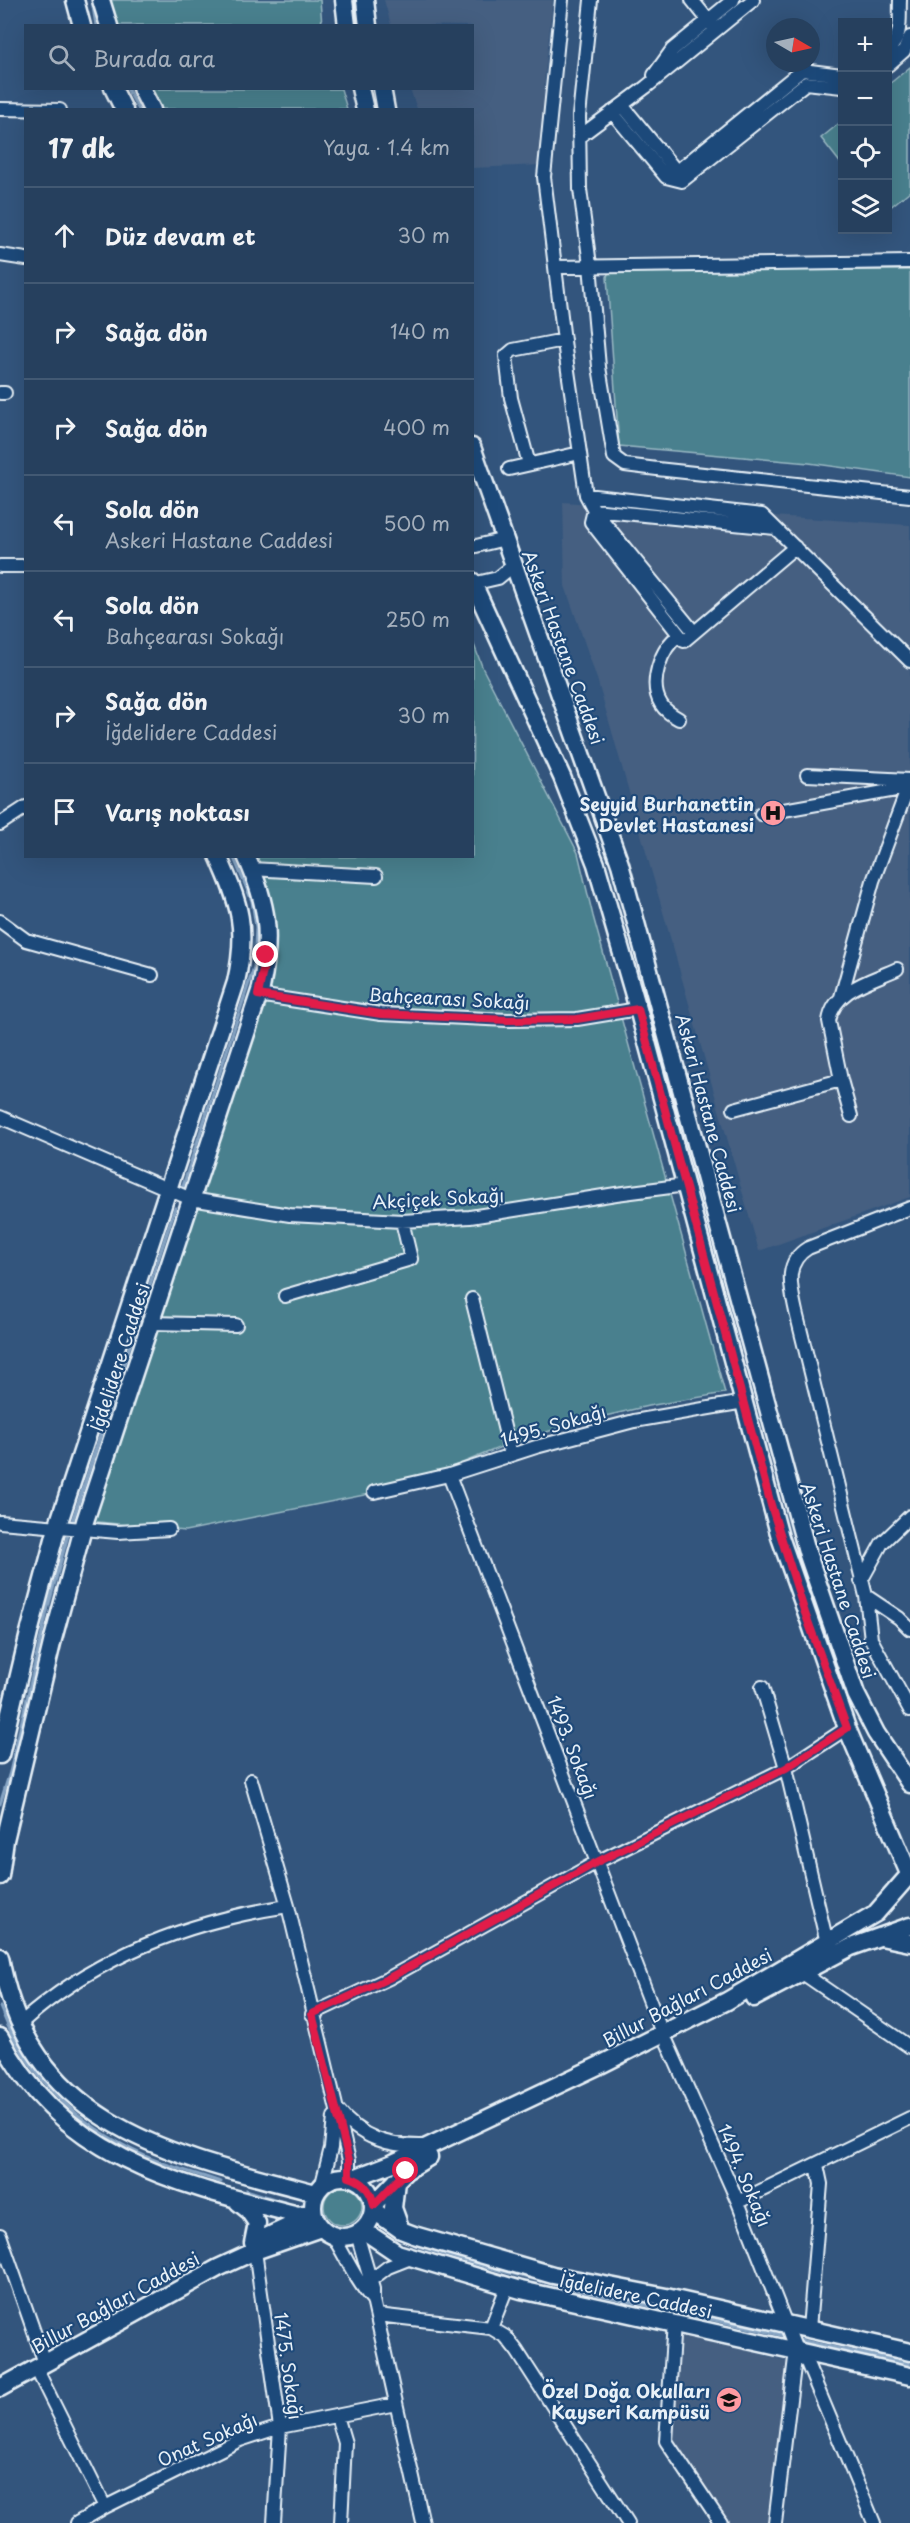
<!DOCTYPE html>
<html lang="tr">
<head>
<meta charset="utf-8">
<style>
  :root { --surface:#26405e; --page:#324b67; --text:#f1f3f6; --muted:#a4afbc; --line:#425973 }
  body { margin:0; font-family:"Playpen Sans",sans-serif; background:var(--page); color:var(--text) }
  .controls { position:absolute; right:18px; top:18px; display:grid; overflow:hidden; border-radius:0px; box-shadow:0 6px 24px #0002 }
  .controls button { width:54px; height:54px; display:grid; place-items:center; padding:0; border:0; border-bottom:2px solid var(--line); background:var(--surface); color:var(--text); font:30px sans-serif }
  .compass { position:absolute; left:766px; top:18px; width:54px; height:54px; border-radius:50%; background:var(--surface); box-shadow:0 6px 24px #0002; rotate:99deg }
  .stop { position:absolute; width:18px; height:18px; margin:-14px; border:4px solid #e11d48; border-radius:50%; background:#fff }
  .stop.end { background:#e11d48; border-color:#fff; box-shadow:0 2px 6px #0008 }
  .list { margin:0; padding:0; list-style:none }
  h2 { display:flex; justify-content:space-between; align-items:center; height:78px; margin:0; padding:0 24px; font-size:26px }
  h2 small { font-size:20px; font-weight:400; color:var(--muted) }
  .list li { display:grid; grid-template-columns:39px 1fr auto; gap:18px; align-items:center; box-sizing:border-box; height:96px; padding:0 24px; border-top:2px solid var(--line) }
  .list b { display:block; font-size:22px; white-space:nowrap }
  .list p { margin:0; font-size:20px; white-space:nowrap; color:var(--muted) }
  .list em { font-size:20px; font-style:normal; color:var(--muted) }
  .icon { flex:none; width:33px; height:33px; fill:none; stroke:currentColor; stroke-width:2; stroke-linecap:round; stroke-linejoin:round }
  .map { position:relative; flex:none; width:910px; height:2523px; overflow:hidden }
  .search { position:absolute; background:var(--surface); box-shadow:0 6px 24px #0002; left:24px; top:24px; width:450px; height:66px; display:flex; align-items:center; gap:15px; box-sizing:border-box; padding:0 21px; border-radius:0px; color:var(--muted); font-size:22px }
  .panel { position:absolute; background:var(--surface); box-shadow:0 6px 24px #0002; left:24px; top:108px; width:450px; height:750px; border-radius:0px }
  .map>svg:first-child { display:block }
</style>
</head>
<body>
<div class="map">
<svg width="910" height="2523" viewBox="0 0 910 2523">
  <rect width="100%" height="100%" fill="#33557d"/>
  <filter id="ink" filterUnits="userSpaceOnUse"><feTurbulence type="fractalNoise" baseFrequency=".0167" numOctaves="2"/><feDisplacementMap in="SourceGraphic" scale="12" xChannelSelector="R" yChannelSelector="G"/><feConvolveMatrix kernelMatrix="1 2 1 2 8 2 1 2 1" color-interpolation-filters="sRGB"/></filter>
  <g filter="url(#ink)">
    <path fill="#445f81" d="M384,0H553L545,75L542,165L473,168L472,110L417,109L410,89L472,88V26L391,25Z
      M563,502L910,525V1197L759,1251L597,679L565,586Z
      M678,2333L791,2362L767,2523H727L670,2438Z"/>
    <path fill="#4a808e" stroke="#99b8c3" stroke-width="1.5" d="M106,0H320L322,25H113Z
      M910,67V191L888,209V85Z
      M138,89H341L347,109H149Z
      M842,121V165L821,138Z
      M613,270H910V477L809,463L619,446L607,277L609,271Z
      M473,642L483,669L578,853L593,916L725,1393L648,1406L571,1424L501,1447L404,1487L185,1531L89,1521L267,969L249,857L472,856Z
      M324 2206a19 19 0 1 1 38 0a19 19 0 1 1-38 0Z"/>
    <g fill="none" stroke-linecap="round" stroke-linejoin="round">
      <path stroke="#87a5c4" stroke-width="3" d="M92,0L96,26
        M127,88L139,110
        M183,1186L254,967L256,927L252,901L233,856
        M71,1525L175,1208
        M0,1804L10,1772L48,1607L69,1531
        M0,2007C26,2075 77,2125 143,2155C167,2166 195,2173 221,2182
        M246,2190L287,2203
        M412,2244C534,2285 661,2307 786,2336
        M795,2339L910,2364"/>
      <g stroke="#e8f1f8" stroke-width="16">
        <path id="street" d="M562,0L544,177L566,357L586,495L594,510L694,632
          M591,0L579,116L580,189L590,265L599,367L614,457L625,465L657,469L910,496
          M692,0L712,25
          M888,50C903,37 899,18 900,0
          M888,65L904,51L910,37
          M654,75L672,50L733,0
          M622,105L674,168L680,169L802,70L842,75
          M0,109L60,110
          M612,112L666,177L682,181L806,83L842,87
          M579,137L646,87L753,0
          M0,255L26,259
          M555,267L910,262
          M0,393H5
          M529,464L511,398L506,356L513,350L564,340
          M509,469L580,453
          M586,495L762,515L910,661
          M594,510L591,522L684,641L795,547
          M594,510L775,528
          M472,547L505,539
          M0,566H26
          M472,584L498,578L514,565
          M679,719C672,715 665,711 661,704C648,683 661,648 679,635
          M807,775L910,780
          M761,814L907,788
          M0,824L26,807
          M251,869L376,876
          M0,921L26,940L152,975
          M258,995L381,1014L508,1020L577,1019L638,1009
          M841,997L873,881L910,782
          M734,1109L841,1080
          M851,1116L841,1080L829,1021C834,989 871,981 897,969
          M0,1117L191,1199L290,1215L402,1221L470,1217L616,1194L686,1185
          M910,1208L808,1248C783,1263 791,1288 796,1312L866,1596L871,1639L910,1710
          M285,1296L411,1259L402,1221
          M472,1299L511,1455
          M151,1323L236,1325
          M449,1475L662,2033
          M374,1492L449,1475L536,1447L634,1421L744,1402
          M0,1522L118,1532L169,1529
          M861,1581L882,1543L910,1516
          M866,1596L899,1618L910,1629
          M762,1687L786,1768L827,1943
          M251,1780L288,1906L349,2160V2177
          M801,1972L910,2047
          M312,2014L389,1978L597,1862L786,1768L847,1728
          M21,2023C96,1956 189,1921 288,1906
          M667,2042L738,2202L796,2350L775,2523
          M337,2109C360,2138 389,2147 425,2146
          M322,2184L331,2148L334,2117
          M738,2202L910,2118
          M357,2234L373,2289V2300L423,2523
          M0,2235L45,2363
          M332,2235C346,2256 356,2282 373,2300
          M255,2251L280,2427L274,2523
          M371,2280L388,2267L411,2258
          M377,2315L491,2328L506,2337L517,2351L628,2523
          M674,2322L666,2441L721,2523
          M491,2328L507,2287
          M809,2329L821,2184L817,2165
          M796,2350L807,2363L874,2523
          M36,2368L105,2507
          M337,2416L345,2443L341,2523
          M77,2523L105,2507L240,2440L280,2427L396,2404"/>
      </g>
      <g stroke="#e8f1f8" stroke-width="21">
        <path id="secondary" d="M75,0L82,26
          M101,0L109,26
          M344,0L347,26
          M365,0L368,26
          M113,88L124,110
          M141,88L152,110
          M360,88L365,110
          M382,88L386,110
          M472,447L620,864L808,1555L856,1694L876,1733L910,1784
          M472,581L562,777L596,864L638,1009L780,1537L847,1728L910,1876
          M0,1755L29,1633L57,1528L236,982C248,928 240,905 218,856
          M0,1876L5,1840L53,1639L85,1521L261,988C272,935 268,905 246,856
          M881,1937L910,1943
          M0,1957C29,2127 174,2156 316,2193
          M754,1998L851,1947L910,1926
          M0,2037C59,2157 180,2185 298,2215L313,2212
          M313 2207a30 30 0 1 1 60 0a30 30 0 1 1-60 0Z
          M354,2178L393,2163L600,2065L727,2001L876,1913L910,1874
          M396,2181L393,2208L401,2230
          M238,2202L248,2210L257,2223L253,2243
          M373,2205L406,2171L429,2157
          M373,2210L401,2230L414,2235L553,2275L666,2297L910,2352
          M363,2230L397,2253L521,2290L910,2376
          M264,2238L311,2216
          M0,2388L218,2268L255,2251L321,2228"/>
      </g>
      <use href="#street" stroke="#1f4a7a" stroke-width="12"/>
      <use href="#secondary" stroke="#1f4a7a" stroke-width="16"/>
    </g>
  </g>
  <g fill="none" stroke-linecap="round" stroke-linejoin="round" filter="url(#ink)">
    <path stroke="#e11d48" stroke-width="8" d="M266,955L258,995L381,1014L508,1020L577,1019L638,1009L771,1505L805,1613L847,1728L786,1768L597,1862L389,1978L312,2014L349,2160V2177C363,2181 371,2190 374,2205L406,2171"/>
  </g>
  <defs>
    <g id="hospital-disc" transform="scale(1.35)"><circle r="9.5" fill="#ff9aa2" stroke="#1f4a7a"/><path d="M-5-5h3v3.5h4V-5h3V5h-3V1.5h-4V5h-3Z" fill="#111"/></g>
    <g id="school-disc" transform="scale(1.35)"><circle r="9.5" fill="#ff9aa2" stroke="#1f4a7a"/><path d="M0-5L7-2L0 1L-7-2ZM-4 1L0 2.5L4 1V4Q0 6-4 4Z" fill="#111"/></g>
  </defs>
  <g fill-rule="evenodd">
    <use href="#hospital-disc" x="773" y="813"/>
    <use href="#school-disc" x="729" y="2400"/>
  </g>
  <g text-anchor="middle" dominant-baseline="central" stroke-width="4.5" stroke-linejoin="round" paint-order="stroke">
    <g font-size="18" fill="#e8f1f8" stroke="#1f4a7a">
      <text transform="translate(564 647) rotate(70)">Askeri Hastane Caddesi</text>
      <text transform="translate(449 998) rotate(3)">Bahçearası Sokağı</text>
      <text transform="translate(709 1113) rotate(75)">Askeri Hastane Caddesi</text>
      <text transform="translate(438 1198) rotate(-3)">Akçiçek Sokağı</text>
      <text transform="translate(119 1357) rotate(-72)">İğdelidere Caddesi</text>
      <text transform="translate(553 1425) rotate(-16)">1495. Sokağı</text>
      <text transform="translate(839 1580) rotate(72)">Askeri Hastane Caddesi</text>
      <text transform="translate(573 1747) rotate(69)">1493. Sokağı</text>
      <text transform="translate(687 1997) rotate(-28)">Billur Bağları Caddesi</text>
      <text transform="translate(745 2175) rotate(67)">1494. Sokağı</text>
      <text transform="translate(636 2295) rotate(12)">İğdelidere Caddesi</text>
      <text transform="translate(115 2302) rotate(-29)">Billur Bağları Caddesi</text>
      <text transform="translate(289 2366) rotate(82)">1475. Sokağı</text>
      <text transform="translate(207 2439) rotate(-24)">Onat Sokağı</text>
    </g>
    <g font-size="18" font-weight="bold" fill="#e8f1f8" stroke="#1f4a7a" text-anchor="end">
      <text x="754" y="803">Seyyid Burhanettin<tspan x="754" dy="21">Devlet Hastanesi</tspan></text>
      <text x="710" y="2390">Özel Doğa Okulları<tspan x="710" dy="21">Kayseri Kampüsü</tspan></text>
    </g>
  </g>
</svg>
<div class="controls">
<button>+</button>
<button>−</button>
<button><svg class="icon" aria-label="locate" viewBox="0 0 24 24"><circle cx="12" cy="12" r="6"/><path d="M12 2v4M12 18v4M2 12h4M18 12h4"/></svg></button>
<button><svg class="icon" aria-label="layers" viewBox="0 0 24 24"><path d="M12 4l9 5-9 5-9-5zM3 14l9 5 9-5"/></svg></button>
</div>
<svg class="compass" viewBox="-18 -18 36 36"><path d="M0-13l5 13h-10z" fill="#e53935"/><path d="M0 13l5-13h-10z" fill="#a4afbc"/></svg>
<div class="stop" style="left:406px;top:2171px"></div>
<div class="stop end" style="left:266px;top:955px"></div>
<div class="search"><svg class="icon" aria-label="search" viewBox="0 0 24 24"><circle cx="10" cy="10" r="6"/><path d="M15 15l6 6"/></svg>Burada ara</div>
<section class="panel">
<h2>17 dk<small>Yaya · 1.4 km</small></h2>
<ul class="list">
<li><svg class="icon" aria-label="ahead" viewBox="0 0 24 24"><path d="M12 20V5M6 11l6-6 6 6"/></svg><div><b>Düz devam et</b></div><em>30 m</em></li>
<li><svg class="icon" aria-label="right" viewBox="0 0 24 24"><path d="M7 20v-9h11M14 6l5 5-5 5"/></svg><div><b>Sağa dön</b></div><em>140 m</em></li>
<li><svg class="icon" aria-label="right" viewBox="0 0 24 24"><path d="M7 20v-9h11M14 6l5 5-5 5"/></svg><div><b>Sağa dön</b></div><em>400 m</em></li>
<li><svg class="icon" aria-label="left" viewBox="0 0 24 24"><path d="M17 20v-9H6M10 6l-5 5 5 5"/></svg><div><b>Sola dön</b><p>Askeri Hastane Caddesi</p></div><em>500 m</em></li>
<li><svg class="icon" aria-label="left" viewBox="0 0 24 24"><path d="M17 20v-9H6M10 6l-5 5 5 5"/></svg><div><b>Sola dön</b><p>Bahçearası Sokağı</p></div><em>250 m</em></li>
<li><svg class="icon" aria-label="right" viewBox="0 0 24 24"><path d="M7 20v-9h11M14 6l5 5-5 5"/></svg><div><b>Sağa dön</b><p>İğdelidere Caddesi</p></div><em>30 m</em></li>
<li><svg class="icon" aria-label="arrive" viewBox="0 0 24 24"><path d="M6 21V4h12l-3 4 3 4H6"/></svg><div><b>Varış noktası</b></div></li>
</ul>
</section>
</div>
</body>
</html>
